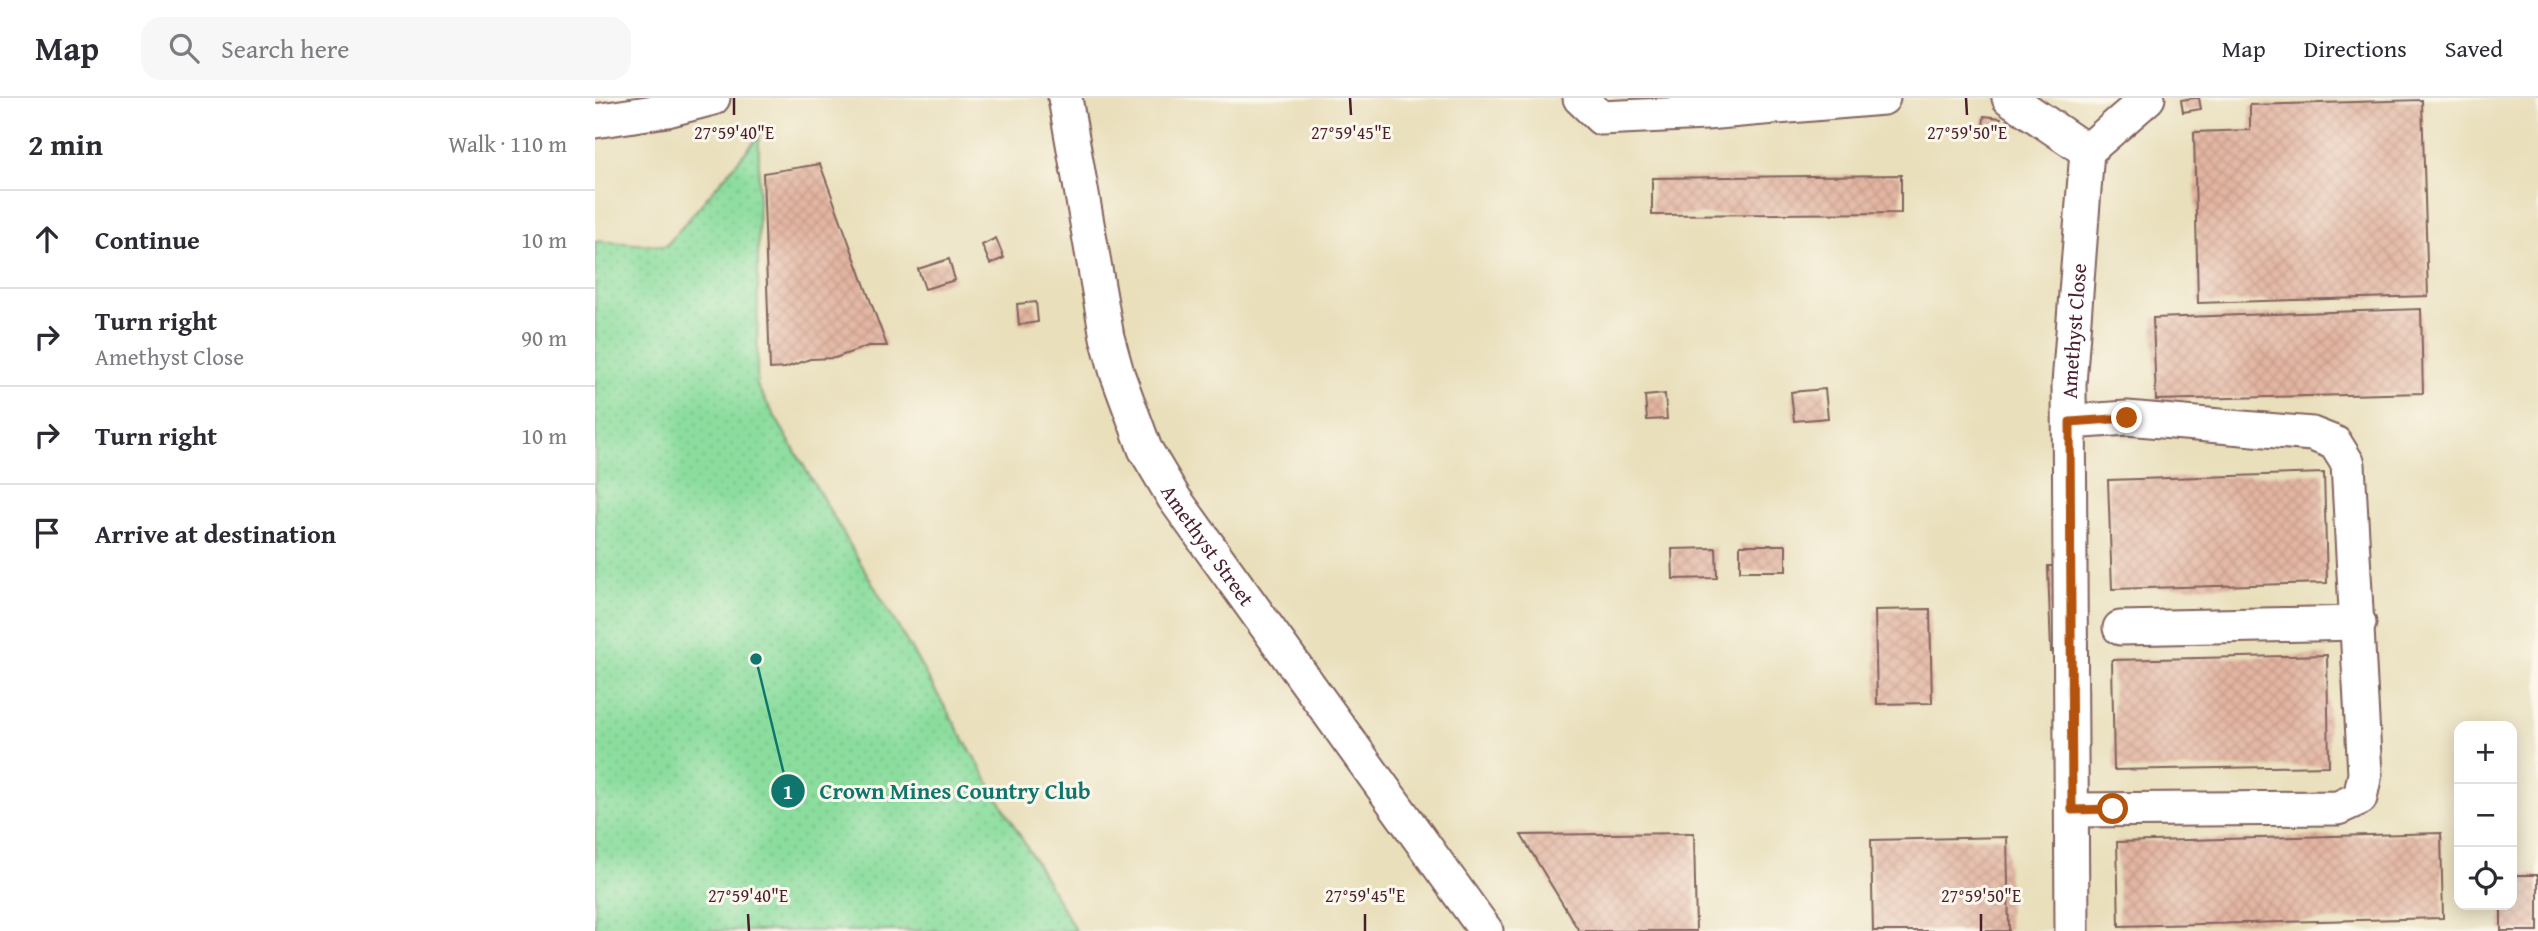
<!DOCTYPE html>
<html lang="en">
<head>
<meta charset="utf-8">
<style>
  :root { --surface:#fff; --page:#f7f7f7; --text:#2b2b33; --muted:#7c7c81; --line:#e1e1e2 }
  body { margin:0; font-family:"Gentium Book Plus",serif; background:var(--page); color:var(--text) }
  .controls { position:absolute; right:21px; bottom:21px; display:grid; overflow:hidden; border-radius:14px; box-shadow:0 4px 18px #0003 }
  .controls button { width:63px; height:63px; display:grid; place-items:center; padding:0; border:0; border-bottom:2px solid var(--line); background:var(--surface); color:var(--text); font:35px sans-serif }
  .stop { position:absolute; width:21px; height:21px; margin:-16px; border:5px solid #b45309; border-radius:50%; background:#fff }
  .stop.end { background:#b45309; border-color:#fff; box-shadow:0 2px 7px #0008 }
  .list { margin:0; padding:0; list-style:none }
  h2 { display:flex; justify-content:space-between; align-items:center; height:91px; margin:0; padding:0 28px; font-size:30px }
  h2 small { font-size:23px; font-weight:400; color:var(--muted) }
  .list li { display:grid; grid-template-columns:46px 1fr auto; gap:21px; align-items:center; box-sizing:border-box; height:98px; padding:0 28px; border-top:2px solid var(--line) }
  .list b { display:block; font-size:26px; white-space:nowrap }
  .list p { margin:0; font-size:23px; white-space:nowrap; color:var(--muted) }
  .list em { font-size:23px; font-style:normal; color:var(--muted) }
  .icon { flex:none; width:38px; height:38px; fill:none; stroke:currentColor; stroke-width:2; stroke-linecap:round; stroke-linejoin:round }
  .map { position:relative; flex:none; width:1943px; height:833px; overflow:hidden }
  header { display:flex; align-items:center; gap:42px; box-sizing:border-box; height:98px; padding:0 35px; background:var(--surface); border-bottom:2px solid var(--line) }
  header strong { font-size:33px }
  nav { display:flex; gap:38px; margin-inline-start:auto; font-size:24px }
  .search { width:490px; height:63px; background:var(--page); display:flex; align-items:center; gap:18px; box-sizing:border-box; padding:0 24px; border-radius:21px; color:var(--muted); font-size:26px }
  main { display:flex }
  aside { flex:1; background:var(--surface) }
  .map>svg:first-child { display:block }
</style>
</head>
<body>
<header>
<strong>Map</strong>
<div class="search"><svg class="icon" aria-label="search" viewBox="0 0 24 24"><circle cx="10" cy="10" r="6"/><path d="M15 15l6 6"/></svg>Search here</div>
<nav><a>Map</a><a>Directions</a><a>Saved</a></nav>
</header>
<main>
<aside>
<h2>2 min<small>Walk · 110 m</small></h2>
<ul class="list">
<li><svg class="icon" aria-label="ahead" viewBox="0 0 24 24"><path d="M12 20V5M6 11l6-6 6 6"/></svg><div><b>Continue</b></div><em>10 m</em></li>
<li><svg class="icon" aria-label="right" viewBox="0 0 24 24"><path d="M7 20v-9h11M14 6l5 5-5 5"/></svg><div><b>Turn right</b><p>Amethyst Close</p></div><em>90 m</em></li>
<li><svg class="icon" aria-label="right" viewBox="0 0 24 24"><path d="M7 20v-9h11M14 6l5 5-5 5"/></svg><div><b>Turn right</b></div><em>10 m</em></li>
<li><svg class="icon" aria-label="arrive" viewBox="0 0 24 24"><path d="M6 21V4h12l-3 4 3 4H6"/></svg><div><b>Arrive at destination</b></div></li>
</ul>
</aside>
<div class="map">
<svg width="1943" height="833" viewBox="0 0 1943 833">
  <defs>
    <pattern id="grass-dots" width="8" height="8" patternUnits="userSpaceOnUse" patternTransform="scale(1.75)"><rect width="8" height="8" fill="#8bdd9e"/><path d="M2 2h.1M6 6h.1" fill="none" stroke="#79bd88" stroke-width="1.8" stroke-linecap="round"/></pattern>
    <pattern id="building-cross-hatch" width="8" height="8" patternUnits="userSpaceOnUse" patternTransform="scale(1.75)"><rect width="8" height="8" fill="#e3b5a1"/><path d="M0 0l8 8M0 8l8-8" fill="none" stroke="#c49b8b"/></pattern>
  </defs>
  <rect width="100%" height="100%" fill="#fbf7ec"/>
  <filter id="ink" filterUnits="userSpaceOnUse"><feTurbulence type="fractalNoise" baseFrequency=".0143" numOctaves="2"/><feDisplacementMap in="SourceGraphic" scale="14" xChannelSelector="R" yChannelSelector="G"/><feConvolveMatrix kernelMatrix="1 2 1 2 8 2 1 2 1" color-interpolation-filters="sRGB"/></filter>
  <filter id="wash" filterUnits="userSpaceOnUse"><feTurbulence type="fractalNoise" baseFrequency=".00686" numOctaves="4" result="noise"/><feDisplacementMap in="SourceGraphic" scale="28" xChannelSelector="R" yChannelSelector="G"/><feGaussianBlur stdDeviation="1.57" result="paint"/><feColorMatrix in="noise" values="0 0 0 0 0 0 0 0 0 0 0 0 0 0 0 0 0 1.4 0 .05"/><feComposite in="paint" operator="in"/></filter>
  <g filter="url(#wash)">
    <rect width="100%" height="100%" fill="#e9dfbb"/>
    <path fill="url(#grass-dots)" stroke="#6a7e64" stroke-width="2" d="M164,38L162,288L481,833H0V143L71,148Z"/>
    <g id="blocks">
      <path fill="url(#building-cross-hatch)" d="M1599,0H1604L1606,11L1588,14L1586,2Z
        M1827,2L1833,198L1603,205L1599,34L1655,32V7Z
        M1389,18L1406,20V31L1388,30Z
        M225,66L292,248H273L240,260L215,261L190,270L175,271L168,75Z
        M1306,77V115L1057,117V80Z
        M401,140L409,160L395,166L387,147Z
        M354,161L360,182L330,191L323,171Z
        M441,204L443,224L424,227L422,206Z
        M1826,211L1828,295L1561,302L1558,220Z
        M1230,291L1233,320L1199,323L1196,294Z
        M1070,296L1072,321L1052,322L1050,298Z
        M1729,375L1732,485L1517,491L1513,382Z
        M1145,447H1191V473H1145Z
        M1121,450L1122,480L1078,481L1077,451Z
        M1453,468H1467L1470,554H1456Z
        M1335,511L1337,605L1282,606L1280,512Z
        M1732,557L1734,668L1519,672L1517,562Z
        M1099,735L1101,833H984L926,737Z
        M1846,735L1848,820L1524,828L1522,744Z
        M1412,739L1414,833H1278L1276,742Z
        M1917,777H1943V833H1906V807H1917Z"/>
    </g>
  </g>
  <g filter="url(#ink)">
    <use href="#blocks" fill-opacity="0" stroke="#82625d" stroke-width="2"/>
    <g fill="none" stroke-linecap="round" stroke-linejoin="round">
      <g stroke="#82625d" stroke-width="37">
        <g id="minor">
          <path id="s1" d="M470,0L512,239L522,275L550,351L579,400L891,833"/>
          <path d="M985,0L1006,20L1111,15L1288,0"/>
          <path d="M1414,0L1492,53"/>
          <path d="M0,23L72,12L118,0"/>
          <path d="M1492,53L1553,0"/>
          <path d="M1475,324L1532,320L1717,336L1740,345L1753,366L1770,676L1765,700L1743,710L1477,712"/>
          <path d="M1525,530L1764,525"/>
          <path id="s2" d="M1477,833L1474,286L1492,53"/>
        </g>
      </g>
      <use href="#minor" stroke="#fff" stroke-width="33"/>
    </g>
  </g>
  <g fill="none" stroke-linecap="round" stroke-linejoin="round" filter="url(#ink)">
    <path stroke="#b45309" stroke-width="9" d="M1518,711L1477,712L1475,324L1532,320"/>
  </g>
  <path fill="none" stroke="#4a1f2b" stroke-width="2.5" d="M139,0V17M755,0L756,17M1371,0L1372,17M153,816L154,833M770,816V833M1386,816V833"/>
  <g text-anchor="middle" dominant-baseline="central" stroke-width="6" stroke-linejoin="round" paint-order="stroke">
    <g font-size="21" fill="#4a1f2b" stroke="#fbf7ec">
      <text stroke="none"><textPath href="#s2" startOffset="600">Amethyst Close</textPath></text>
      <text stroke="none"><textPath href="#s1" startOffset="476">Amethyst Street</textPath></text>
    </g>
  </g>
  <g font-size="18" text-anchor="middle" fill="#4a1f2b" stroke="#fbf7ec" stroke-width="6" stroke-linejoin="round" paint-order="stroke">
    <text x="139" y="41">27°59'40"E</text>
    <text x="756" y="41">27°59'45"E</text>
    <text x="1372" y="41">27°59'50"E</text>
    <text x="153" y="804">27°59'40"E</text>
    <text x="770" y="804">27°59'45"E</text>
    <text x="1386" y="804">27°59'50"E</text>
  </g>
  <path fill="none" stroke="#0f766e" stroke-width="2.5" d="M161 561L193 693"/>
  <g fill="#0f766e" stroke="#fbf7ec" stroke-width="2.5">
    <circle cx="161" cy="561" r="7"/>
    <circle cx="193" cy="693" r="18"/>
  </g>
  <g font-size="21" text-anchor="middle" font-weight="bold" fill="#fff">
    <text x="193" y="701">1</text>
  </g>
  <g font-size="23" text-anchor="middle" font-weight="bold" fill="#0f766e" stroke="#fbf7ec" stroke-width="6" stroke-linejoin="round" paint-order="stroke">
    <text x="360" y="701">Crown Mines Country Club</text>
  </g>
</svg>
<div class="controls">
<button>+</button>
<button>−</button>
<button><svg class="icon" aria-label="locate" viewBox="0 0 24 24"><circle cx="12" cy="12" r="6"/><path d="M12 2v4M12 18v4M2 12h4M18 12h4"/></svg></button>
</div>
<div class="stop" style="left:1518px;top:711px"></div>
<div class="stop end" style="left:1532px;top:320px"></div>
</div>
</main>
</body>
</html>
